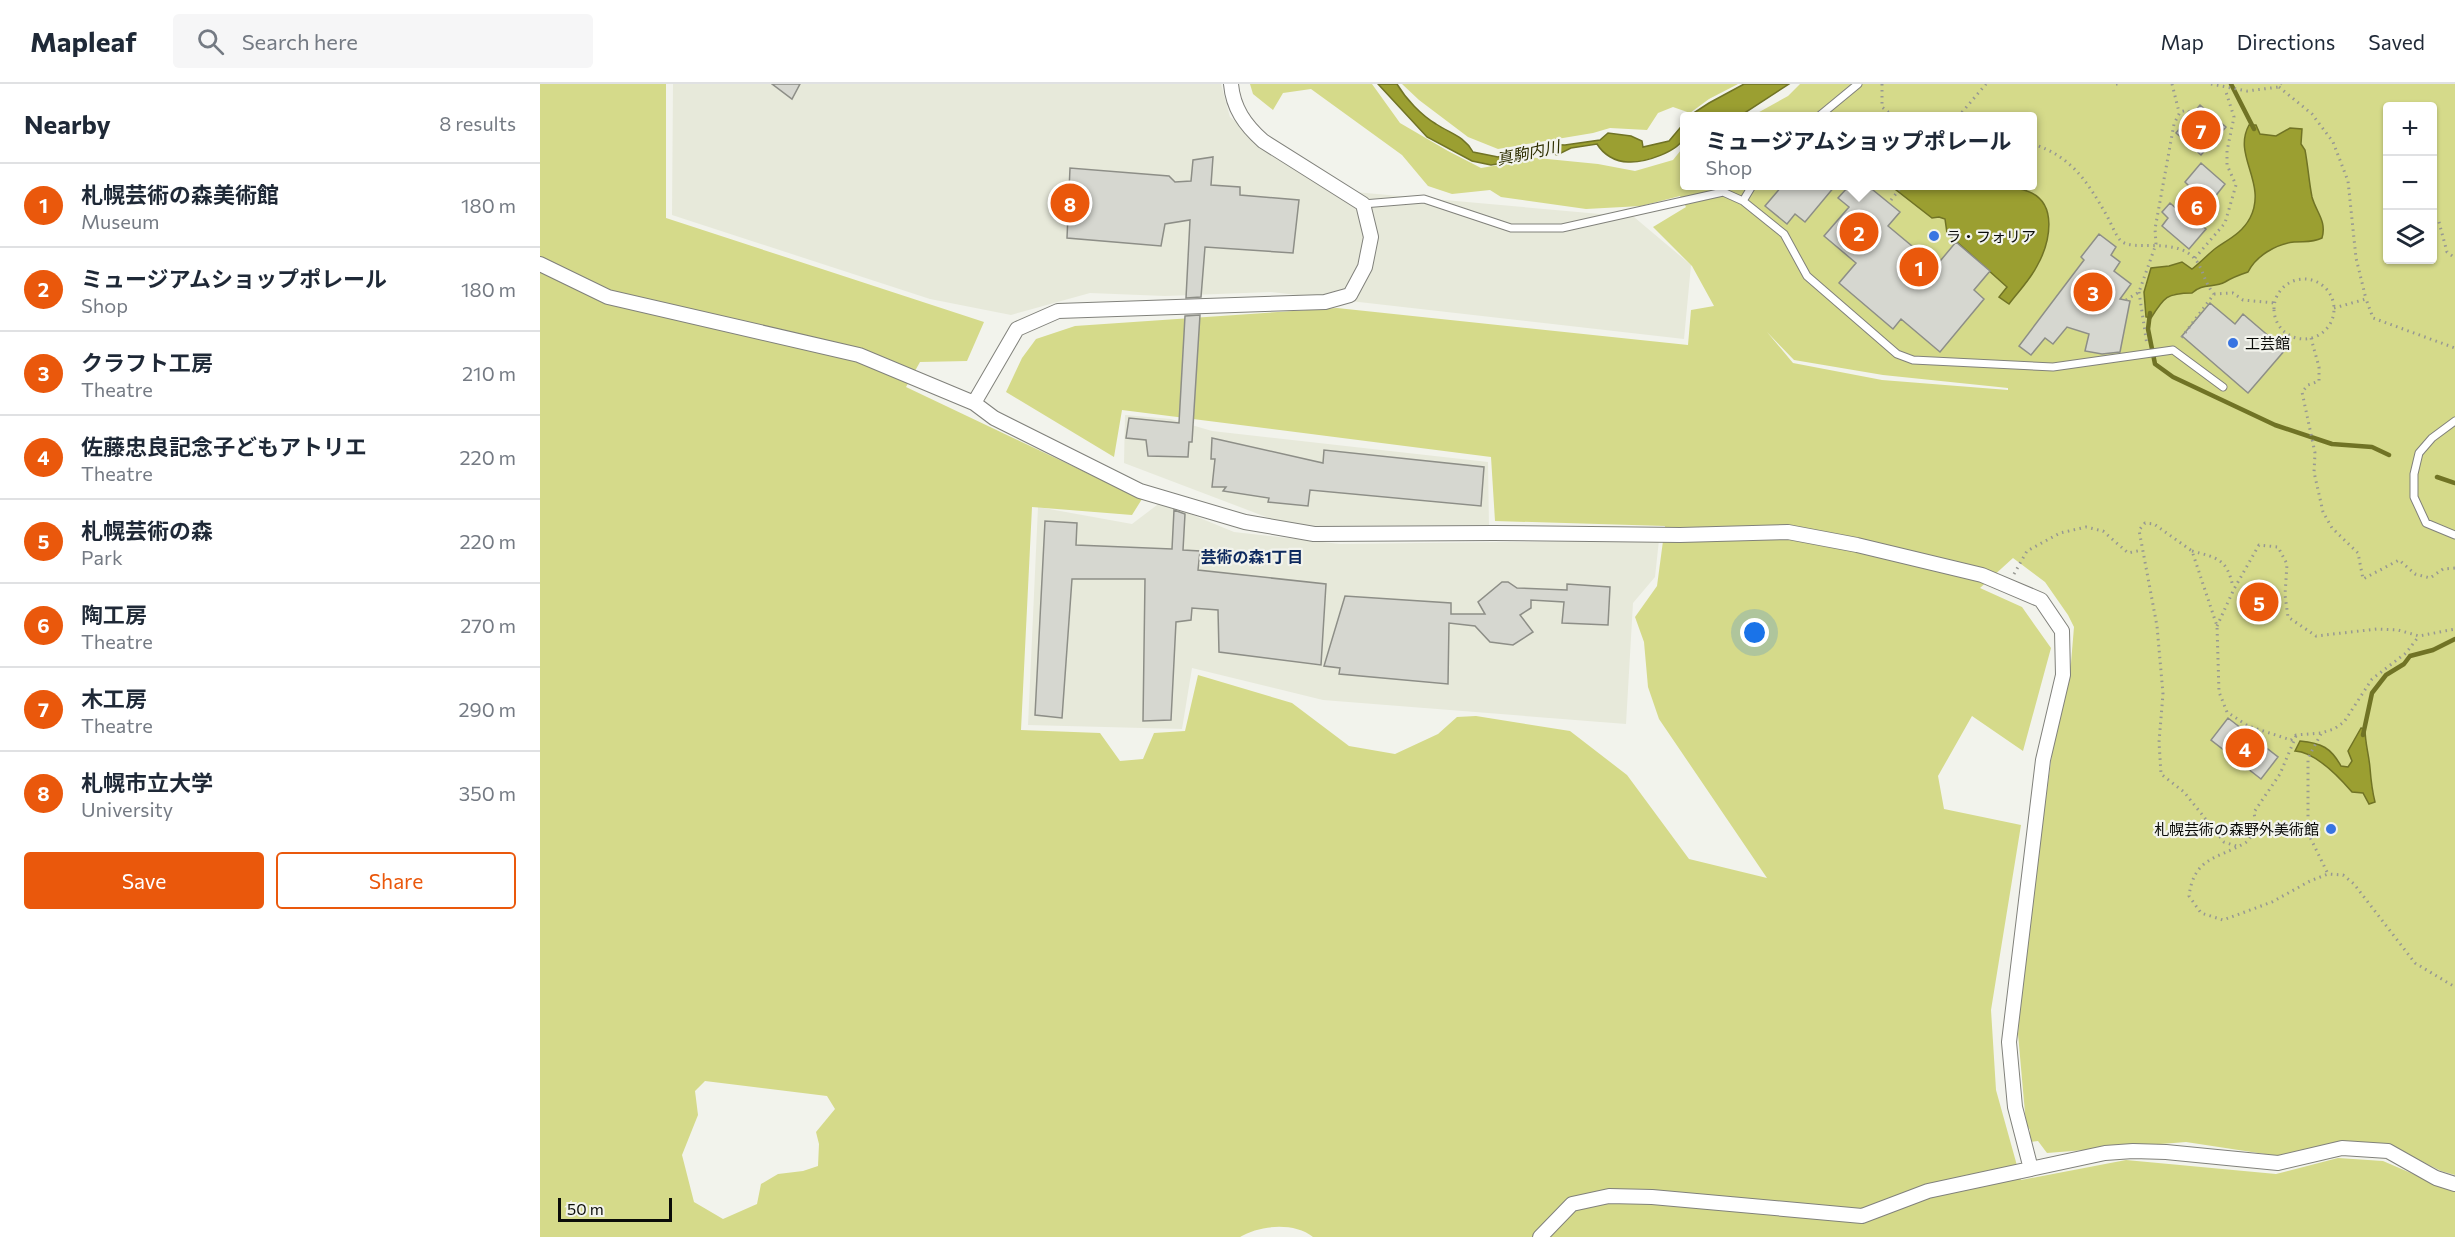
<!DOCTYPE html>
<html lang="en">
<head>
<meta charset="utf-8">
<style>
  :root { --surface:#fff; --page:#f6f6f7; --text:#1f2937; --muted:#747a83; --line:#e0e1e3; --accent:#ea580c }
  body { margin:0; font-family:Commissioner,"Noto Sans JP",sans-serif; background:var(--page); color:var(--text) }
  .controls { position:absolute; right:18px; top:18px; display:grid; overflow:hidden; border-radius:6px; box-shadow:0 2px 4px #0004 }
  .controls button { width:54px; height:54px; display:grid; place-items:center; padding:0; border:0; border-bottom:2px solid var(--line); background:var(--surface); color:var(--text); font:30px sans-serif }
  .scale { position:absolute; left:18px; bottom:15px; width:114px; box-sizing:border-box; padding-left:6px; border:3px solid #0b0c09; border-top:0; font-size:16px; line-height:21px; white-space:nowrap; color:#0b0c09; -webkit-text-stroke:4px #f2f3ec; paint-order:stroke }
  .you { position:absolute; left:1215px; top:549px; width:21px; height:21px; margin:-15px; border:4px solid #fff; border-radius:50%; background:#1a73e8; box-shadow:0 0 0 9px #1a73e833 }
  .badge { display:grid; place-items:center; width:39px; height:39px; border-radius:50%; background:var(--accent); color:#fff; font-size:20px; font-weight:700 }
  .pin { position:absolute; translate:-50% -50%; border:3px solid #fff; box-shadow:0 2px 6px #0006 }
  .popup { position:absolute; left:1140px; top:28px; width:357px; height:78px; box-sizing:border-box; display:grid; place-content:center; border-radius:6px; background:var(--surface); filter:drop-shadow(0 2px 4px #0005); font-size:20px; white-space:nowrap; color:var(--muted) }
  .popup b { font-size:22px; color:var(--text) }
  .popup::after { content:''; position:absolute; left:50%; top:100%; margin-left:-12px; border:12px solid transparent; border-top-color:var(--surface) }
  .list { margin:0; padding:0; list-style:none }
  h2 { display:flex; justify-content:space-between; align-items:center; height:78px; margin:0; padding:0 24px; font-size:26px }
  h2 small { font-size:20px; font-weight:400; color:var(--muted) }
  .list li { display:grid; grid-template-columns:39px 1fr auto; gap:18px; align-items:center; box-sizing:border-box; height:84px; padding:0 24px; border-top:2px solid var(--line) }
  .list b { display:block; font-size:22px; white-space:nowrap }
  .list p { margin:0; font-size:20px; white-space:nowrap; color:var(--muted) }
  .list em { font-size:20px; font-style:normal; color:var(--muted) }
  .actions { display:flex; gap:12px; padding:18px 24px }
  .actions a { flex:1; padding:14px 0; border:2px solid var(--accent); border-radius:6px; text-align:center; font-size:21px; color:var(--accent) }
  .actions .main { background:var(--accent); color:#fff }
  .icon { flex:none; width:33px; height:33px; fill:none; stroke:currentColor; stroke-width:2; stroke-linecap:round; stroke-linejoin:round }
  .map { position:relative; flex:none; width:1915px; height:1153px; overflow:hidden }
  header { display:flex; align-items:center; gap:36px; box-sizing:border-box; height:84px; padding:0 30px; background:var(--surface); border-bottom:2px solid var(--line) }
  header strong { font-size:28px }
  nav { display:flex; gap:33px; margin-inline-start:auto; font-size:21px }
  .search { width:420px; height:54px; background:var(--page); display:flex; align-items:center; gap:15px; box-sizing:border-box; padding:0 21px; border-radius:6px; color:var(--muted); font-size:22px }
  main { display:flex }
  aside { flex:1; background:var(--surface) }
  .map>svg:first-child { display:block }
</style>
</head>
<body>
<header>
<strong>Mapleaf</strong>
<div class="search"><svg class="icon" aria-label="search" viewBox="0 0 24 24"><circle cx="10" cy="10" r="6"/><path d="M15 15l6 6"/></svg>Search here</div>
<nav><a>Map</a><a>Directions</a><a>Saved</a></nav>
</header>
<main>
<aside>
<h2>Nearby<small>8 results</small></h2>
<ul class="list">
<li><span class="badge">1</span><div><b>札幌芸術の森美術館</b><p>Museum</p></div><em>180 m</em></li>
<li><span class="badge">2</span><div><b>ミュージアムショップポレール</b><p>Shop</p></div><em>180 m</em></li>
<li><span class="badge">3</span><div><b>クラフト工房</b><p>Theatre</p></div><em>210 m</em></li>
<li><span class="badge">4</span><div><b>佐藤忠良記念子どもアトリエ</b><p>Theatre</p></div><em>220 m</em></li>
<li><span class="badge">5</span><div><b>札幌芸術の森</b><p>Park</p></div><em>220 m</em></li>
<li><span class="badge">6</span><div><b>陶工房</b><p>Theatre</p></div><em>270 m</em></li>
<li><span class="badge">7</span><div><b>木工房</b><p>Theatre</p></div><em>290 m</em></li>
<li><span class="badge">8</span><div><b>札幌市立大学</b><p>University</p></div><em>350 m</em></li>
</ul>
<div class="actions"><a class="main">Save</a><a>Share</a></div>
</aside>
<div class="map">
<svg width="1915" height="1153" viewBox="0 0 1915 1153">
  <rect width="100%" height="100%" fill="#f2f3ec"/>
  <path fill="#e7e9da" d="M133,0H681L690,33L749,82L792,106L1094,133L1151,181L1144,255L731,208L625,212L550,209L471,231L390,215L132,131Z
    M585,331L631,335L672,347L948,378L949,444L802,446L742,439L584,379Z
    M621,418L694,448L800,460L1119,456L1115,493L1093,519L1086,640L783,616L652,584L642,645L488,641L498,423L592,440Z"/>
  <path fill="#d5da8a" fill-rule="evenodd" d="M0,0H126V134L444,238L427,277L380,278L366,303L602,415L592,431L492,423L481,646L560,649L580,677L603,675L614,649L645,647L658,591L752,619L809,662L855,670L898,650L917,633L936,632L1030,647L1087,691L1149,775L1227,794L1119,635L1108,603L1104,558L1095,533L1117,502L1125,442L955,437L951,373L582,326L574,373L466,308L482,274L496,255L535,242L797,224L1148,261L1151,226L1174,222L1152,182L1113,143L1146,123L1140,112L1101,122L1046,125L961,113L950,106L912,110L888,102L862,71L771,5L743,9L733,26L713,10L710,0H832L860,39L908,67L941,84L972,79L987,73L1058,80L1095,87L1133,76L1145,61V102H1493V33L1212,32L1248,12L1260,0H1915V1091L1901,1087L1851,1062L1800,1057L1738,1072L1646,1058L1507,1069L1498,1057L1490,1058V1046L1486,1040L1478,950L1484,874L1514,655L1531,579L1534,543L1528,531L1505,498L1473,474L1440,504L1482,523L1511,564L1483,667L1432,632L1398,692L1404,725L1481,741L1451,926L1456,1006L1481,1096L1586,1076L1736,1090L1798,1074L1843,1077L1915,1108V1153H773C754,1138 720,1141 700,1153H0ZM1848,22H1892V176H1848ZM1227,248L1254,276L1343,291L1468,304V306L1342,296L1253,279ZM165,997L287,1012L295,1025L276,1048L279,1060L278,1082L263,1087L238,1090L221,1100L217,1120L183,1135L154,1118L142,1071L158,1031L155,1007Z
    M862,0H1198L1169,15L1150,29L1133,23L1118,29L1107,46L1070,44L1053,49L958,65L928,53L879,16Z"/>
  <path fill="#9b9f31" stroke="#707325" stroke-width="1.5" d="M838,0H857C866,15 881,31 896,40C911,50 924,52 933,68L958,73L999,60L1025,61L1060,56L1068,49L1091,52L1102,57L1103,63L1129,57L1145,38C1145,41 1146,48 1145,52C1139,68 1104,79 1088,78C1075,78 1063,70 1057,60L1031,64L1017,71L996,64L963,79L951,81L932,77L887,53Z
    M1204,0H1249L1200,32H1149L1169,19Z
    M1709,41H1716L1720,50L1736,52L1750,44L1762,45L1761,60L1765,66C1768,82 1769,98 1772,113C1776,128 1787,137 1782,154C1772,159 1765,157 1754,158C1736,160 1716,172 1708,188C1699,191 1693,193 1685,198C1674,204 1662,199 1652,209C1627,209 1624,213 1611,234L1606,233L1604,208L1611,184L1629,182L1642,178L1652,185C1660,179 1668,170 1676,164C1689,155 1702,149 1710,134C1728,99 1692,72 1709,41Z
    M1351,102H1428C1447,107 1469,100 1487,107C1519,118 1510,159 1497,182C1490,196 1478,208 1469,220L1459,213L1467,203L1407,149L1405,135L1399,133L1392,134Z
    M1821,644L1825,645C1825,659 1829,671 1830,684C1831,697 1832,706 1835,718L1829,720L1823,709L1812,708C1799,693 1775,668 1755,667L1760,657C1782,659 1791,664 1801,682L1808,683L1812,677L1808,667Z"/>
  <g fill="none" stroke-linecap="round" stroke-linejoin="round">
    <path stroke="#707325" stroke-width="4.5" d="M1691,0L1714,45
      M1610,229L1608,245L1615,280L1633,293L1735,341L1792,360L1832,363L1849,371
      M1897,393L1915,399
      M1823,651L1832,609L1846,591L1864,580L1870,572L1893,566L1915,555"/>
  </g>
  <path fill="#d6d7d0" stroke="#8d8e87" stroke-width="1.5" d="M232,0H260L252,15Z
    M1660,21L1686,43L1661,71L1636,49Z
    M673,73L671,101L700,103V111L759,116L753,169L665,163L661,213L646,214L650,136L625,140L621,162L527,154L530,84L629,92L635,98L651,97L653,76Z
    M1661,79L1685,100L1670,119L1677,125L1662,142L1666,145L1649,165L1622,142L1628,134L1622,128L1630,119L1638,126L1654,107L1645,98Z
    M1242,102H1295L1265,138L1255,130L1247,140L1225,122Z
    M1309,102H1328L1360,128L1348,142L1396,182L1416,158L1450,187L1434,206L1444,215L1400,268L1361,235L1353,245L1299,199L1316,179L1284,152L1309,123L1298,114Z
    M1559,150L1576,163L1571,171L1580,178L1574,187L1591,200L1580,215L1590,217L1580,268L1562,270L1545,267L1549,250L1527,243L1513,260L1505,254L1491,271L1479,262L1544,176L1541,173Z
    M1670,219L1695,240L1703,230L1745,266L1708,309L1642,252Z
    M660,231L652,358H649L648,373L608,372L606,356L586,354L589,334L639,339L645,232Z
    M672,354L783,379L784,366L944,383L941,422L770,406L768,422L728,418L729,414L683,407L686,403H672L675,375H671Z
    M634,426L645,430L643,466L660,467L658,486L786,500L781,581L679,568L678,526L652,524L651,536L636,538L631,636L603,637L605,495H532L522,634L495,631L505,437L537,439L536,461L632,465Z
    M962,498H968L977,504L1027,506V500L1070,503L1068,541L1022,539L1024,518L991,516V524L980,531L993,548L973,561L950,558L935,542L909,539L908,600L799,590L800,584L784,582L805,512L911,519V530H945L938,518Z
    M1688,634L1738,673L1721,695L1671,656Z"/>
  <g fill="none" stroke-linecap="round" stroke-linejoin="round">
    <g stroke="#80817b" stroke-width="9">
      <path id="lane" d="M1278,33L1318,0
        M1203,117L1212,102
        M823,120L884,115L971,144H1022L1183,108L1203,117L1244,150L1267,192L1357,270L1373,276L1513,283L1633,266L1683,303
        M1915,337L1892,354L1879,369L1874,390V413L1886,439L1915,451"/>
    </g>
    <g stroke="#80817b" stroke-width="16">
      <path id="street" d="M0,180L68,213L319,271L434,319L454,334L600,407L705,438L774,450L954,449L1140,451L1248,448L1317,461L1442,491L1501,516L1522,547L1523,591L1503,676L1469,958L1475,1023L1491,1085
        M434,319L477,245L518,227L785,218L810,211L825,183L831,153L823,120L723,57C705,41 693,24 691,0
        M1000,1153L1032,1120L1069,1112L1112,1113L1322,1132L1388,1107L1565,1069L1593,1067L1626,1068L1738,1079L1802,1064L1848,1067L1896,1094L1915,1100"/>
    </g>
    <path stroke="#979892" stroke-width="3" stroke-dasharray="1.5 4.5" stroke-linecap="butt" d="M1342,0V23L1354,33
      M1576,0H1578
      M1632,0L1639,28
      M1671,0L1707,7L1739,3L1741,0
      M1739,3L1772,30L1793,58L1808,97L1816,174L1826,215
      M1418,33L1446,0
      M1493,60C1532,73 1547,97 1567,132C1571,139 1575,150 1580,156C1592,169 1633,152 1654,174C1663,183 1664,199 1674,210L1639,257
      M1351,116L1362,102
      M1899,138L1907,168L1915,174
      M1655,174L1685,139L1696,101L1687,81V67L1694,33L1685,5
      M1734 225a30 30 0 1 1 60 0a30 30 0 1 1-60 0Z
      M1599,208L1607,261
      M1674,210L1693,209L1703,216L1735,219
      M1586,216L1599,208L1616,160L1615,145L1634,40L1640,28L1647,26L1652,30
      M1794,224L1826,215L1833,234L1915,264
      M1771,254L1779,283V297L1768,301L1762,308L1775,369L1774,388L1783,428L1792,444L1818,469L1823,495L1859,476L1875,490L1890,494L1903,485L1915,484
      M1652,467C1678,474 1687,475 1693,503
      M1474,490L1487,467L1520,449L1546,443L1563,447L1588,469L1602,466
      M1677,542L1694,505L1719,461L1738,463L1747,480L1745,511L1748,533L1776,552L1837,545L1858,546L1879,552L1915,545
      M1781,650L1768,674V749L1788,790
      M1756,652L1740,690L1714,728L1716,743C1713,748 1710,756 1705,759C1677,775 1654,773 1649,812L1661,829L1683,836L1732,818L1770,797L1788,790L1803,791L1814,800L1875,879L1915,903
      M1696,762L1684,758L1644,708L1621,690L1619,658L1623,610L1617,542L1599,446L1605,439L1614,440L1652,467L1677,542L1679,608L1687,628L1708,642L1751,656L1756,651L1781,649L1794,645L1804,638L1832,595L1866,569L1879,552"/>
    <use href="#lane" stroke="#fff" stroke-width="7"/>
    <use href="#street" stroke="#fff" stroke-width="14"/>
  </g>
  <g fill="#3874e2" stroke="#f2f3ec" stroke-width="2">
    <circle cx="1394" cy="152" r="6"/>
    <circle cx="1693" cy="259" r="6"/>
    <circle cx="1791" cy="745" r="6"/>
  </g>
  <g text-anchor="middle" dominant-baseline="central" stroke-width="4.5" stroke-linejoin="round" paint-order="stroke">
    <g font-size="15" fill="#0b0c09" stroke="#f2f3ec" text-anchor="start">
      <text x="1406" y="152">ラ・フォリア</text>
      <text x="1705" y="259">工芸館</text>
      <text x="1779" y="745" text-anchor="end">札幌芸術の森野外美術館</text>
    </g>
    <g font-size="16" font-style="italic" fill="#2e2f01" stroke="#f2f3ec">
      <text transform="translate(988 68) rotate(-12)">真駒内川</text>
    </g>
    <g font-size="16" font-weight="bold" fill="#0d295e" stroke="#f2f3ec">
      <text x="712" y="472">芸術の森1丁目</text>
    </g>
  </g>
</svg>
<div class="controls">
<button>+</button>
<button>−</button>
<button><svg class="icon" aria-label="layers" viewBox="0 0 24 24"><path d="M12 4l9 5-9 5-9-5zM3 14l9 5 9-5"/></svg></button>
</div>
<div class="scale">50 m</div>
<div class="you"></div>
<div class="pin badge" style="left:1379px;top:183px">1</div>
<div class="pin badge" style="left:1319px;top:148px">2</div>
<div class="popup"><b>ミュージアムショップポレール</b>Shop</div>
<div class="pin badge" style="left:1553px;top:208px">3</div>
<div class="pin badge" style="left:1705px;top:664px">4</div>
<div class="pin badge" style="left:1719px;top:518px">5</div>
<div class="pin badge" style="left:1657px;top:122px">6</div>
<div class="pin badge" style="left:1661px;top:46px">7</div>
<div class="pin badge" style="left:530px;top:119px">8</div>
</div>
</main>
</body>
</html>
